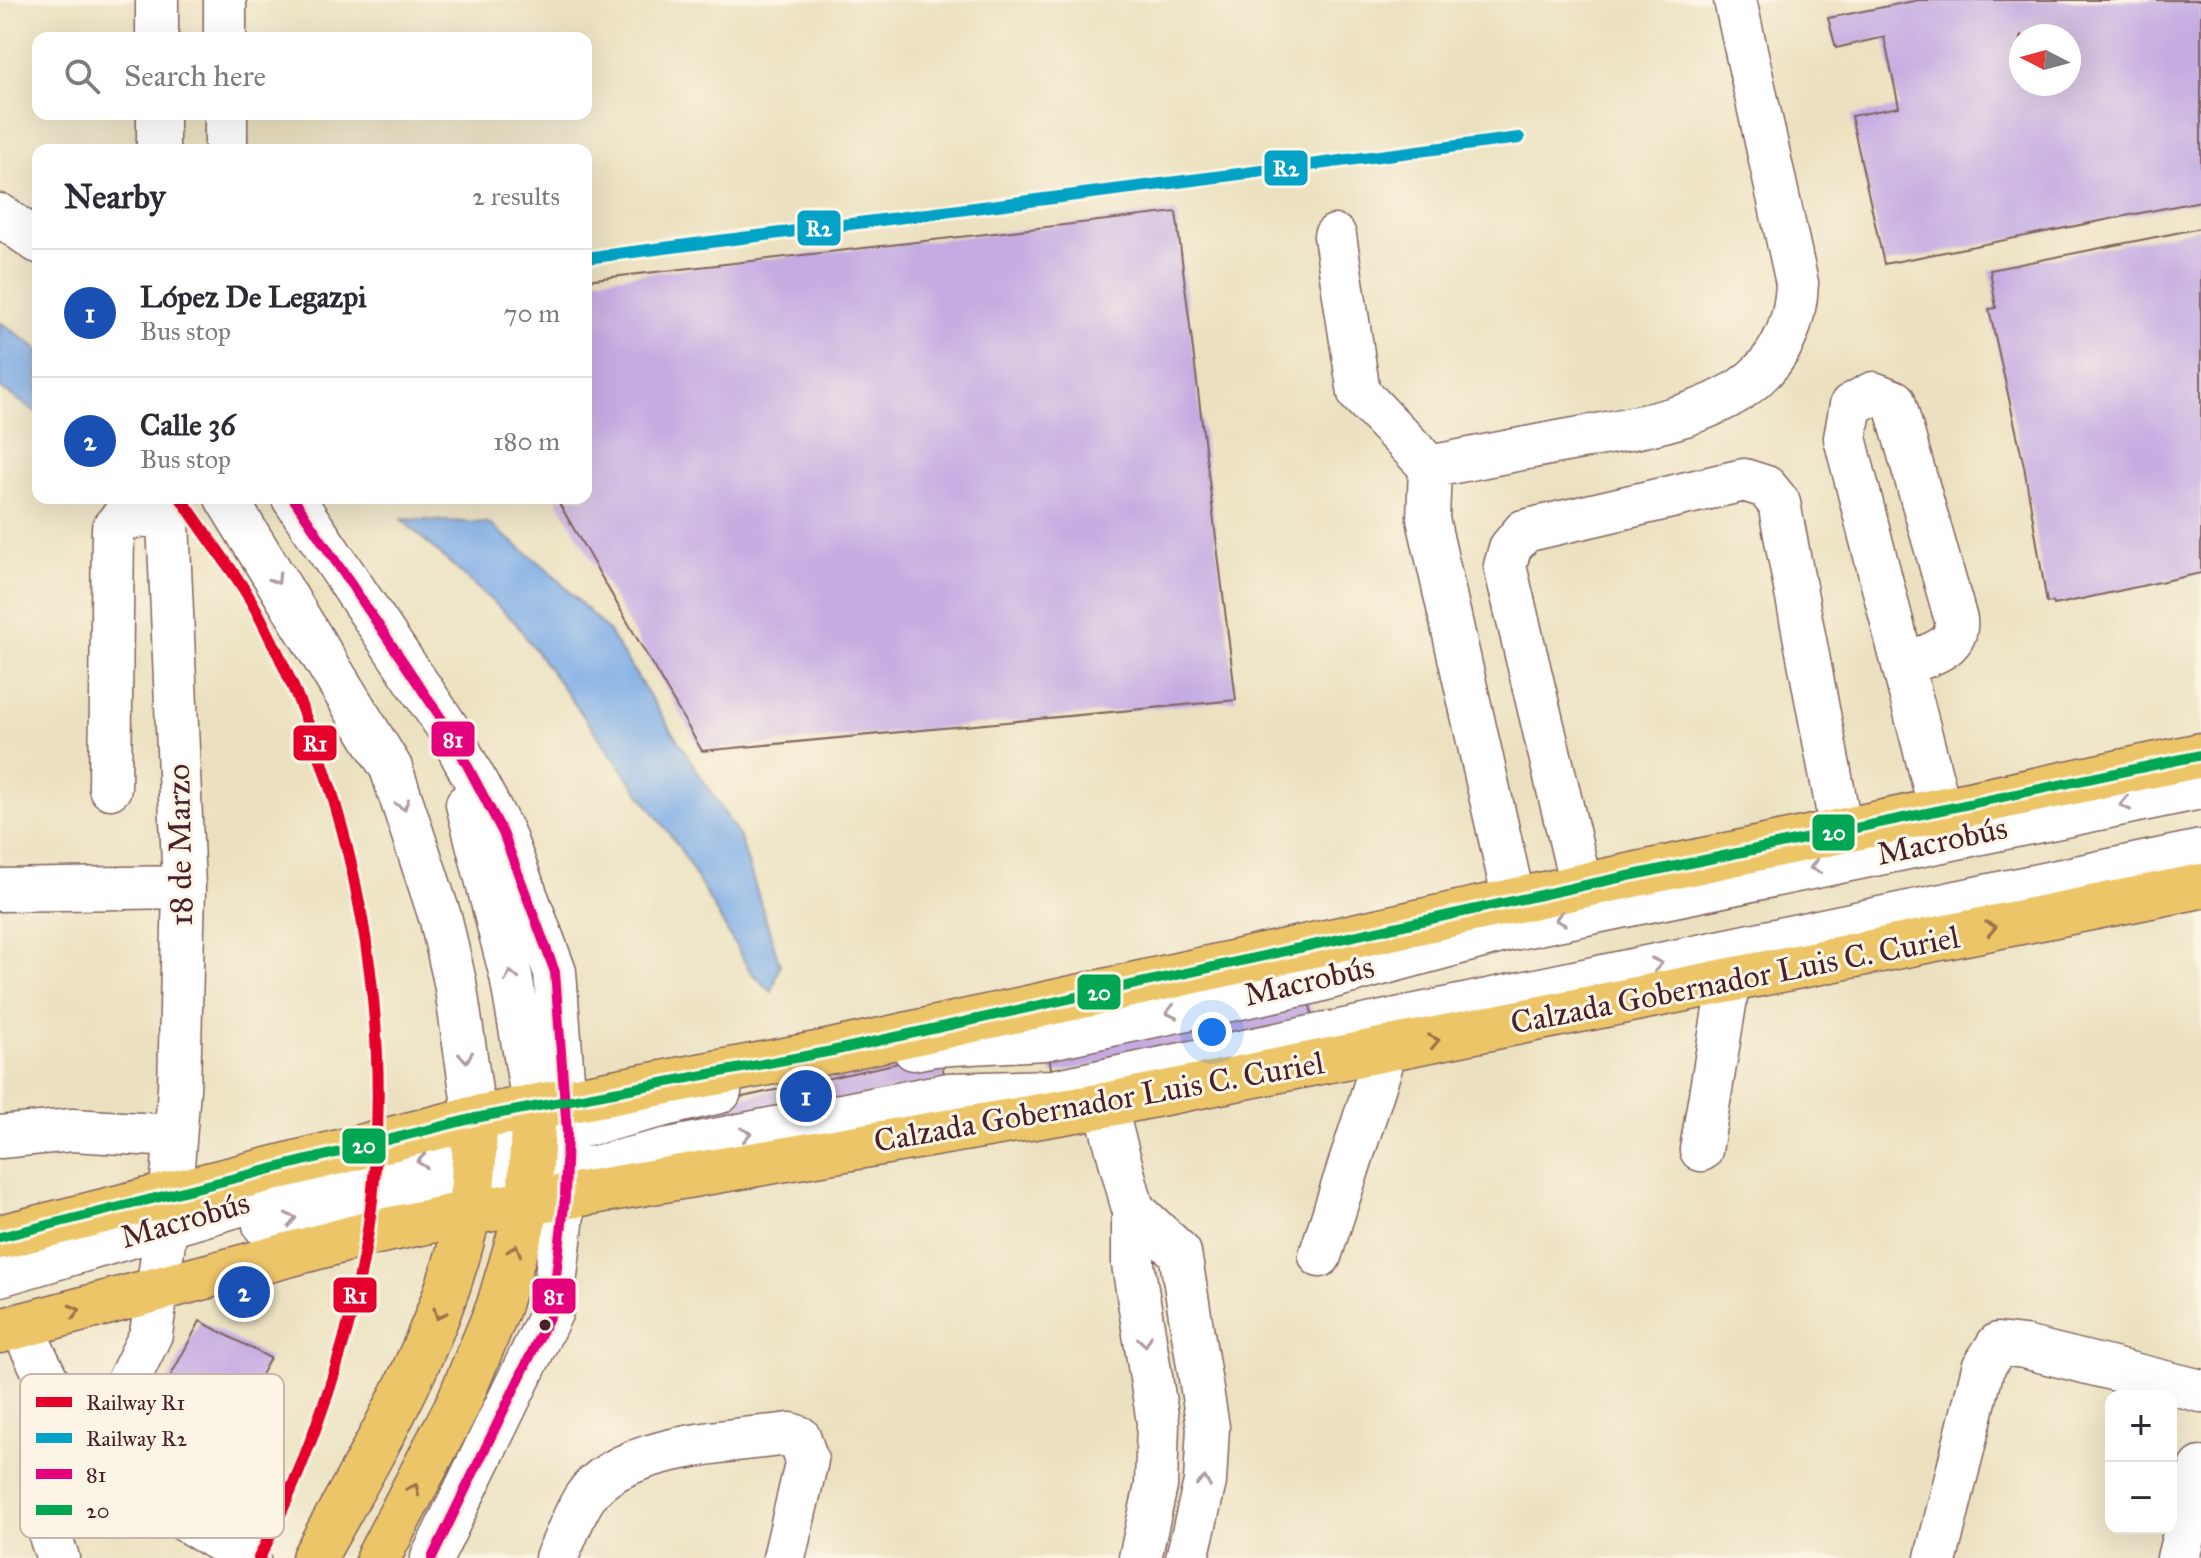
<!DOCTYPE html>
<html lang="en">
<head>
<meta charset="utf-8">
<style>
  :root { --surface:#fff; --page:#f2f2f3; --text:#2b2b33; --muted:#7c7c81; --line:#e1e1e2; --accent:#0b8043 }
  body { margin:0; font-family:"IM FELL Great Primer",serif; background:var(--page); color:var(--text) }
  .controls { position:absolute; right:24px; bottom:24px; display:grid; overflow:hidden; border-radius:16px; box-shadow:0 8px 32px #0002 }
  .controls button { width:72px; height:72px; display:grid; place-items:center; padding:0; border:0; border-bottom:2px solid var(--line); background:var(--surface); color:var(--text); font:40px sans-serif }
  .compass { position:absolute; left:2009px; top:24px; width:72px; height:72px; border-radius:50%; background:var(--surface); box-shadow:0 8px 32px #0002; rotate:276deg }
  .you { position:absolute; left:1212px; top:1032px; width:28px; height:28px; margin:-20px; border:6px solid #fff; border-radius:50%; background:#1a73e8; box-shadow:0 0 0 12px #1a73e833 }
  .badge { display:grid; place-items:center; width:52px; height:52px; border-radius:50%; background:var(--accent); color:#fff; font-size:26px; font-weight:700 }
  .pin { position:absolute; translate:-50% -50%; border:4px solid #fff; box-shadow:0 2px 8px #0006 }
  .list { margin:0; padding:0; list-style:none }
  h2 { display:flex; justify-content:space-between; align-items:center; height:104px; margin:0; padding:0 32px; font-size:34px }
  h2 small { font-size:26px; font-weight:400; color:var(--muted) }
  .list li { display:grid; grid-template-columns:52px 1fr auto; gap:24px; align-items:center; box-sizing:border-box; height:128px; padding:0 32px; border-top:2px solid var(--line) }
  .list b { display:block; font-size:30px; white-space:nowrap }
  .list p { margin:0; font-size:26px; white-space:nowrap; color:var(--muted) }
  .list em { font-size:26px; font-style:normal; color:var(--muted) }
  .icon { flex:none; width:44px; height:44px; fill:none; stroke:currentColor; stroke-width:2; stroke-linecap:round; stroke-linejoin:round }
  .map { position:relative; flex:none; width:2201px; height:1558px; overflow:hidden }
  .search { position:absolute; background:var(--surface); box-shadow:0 8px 32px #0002; left:32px; top:32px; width:560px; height:88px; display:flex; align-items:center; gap:20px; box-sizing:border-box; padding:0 28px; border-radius:16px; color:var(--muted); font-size:30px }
  .panel { position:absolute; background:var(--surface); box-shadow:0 8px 32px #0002; left:32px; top:144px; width:560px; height:360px; border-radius:16px }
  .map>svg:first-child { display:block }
</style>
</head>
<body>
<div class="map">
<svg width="2201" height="1558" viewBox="0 0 2201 1558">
  <rect width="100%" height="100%" fill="#fcf5e5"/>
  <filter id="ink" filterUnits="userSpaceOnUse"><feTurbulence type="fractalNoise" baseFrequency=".0125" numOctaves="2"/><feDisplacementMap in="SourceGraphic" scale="16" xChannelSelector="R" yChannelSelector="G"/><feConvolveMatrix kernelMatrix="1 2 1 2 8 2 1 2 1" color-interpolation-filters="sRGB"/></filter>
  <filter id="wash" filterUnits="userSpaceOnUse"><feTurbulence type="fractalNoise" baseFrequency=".006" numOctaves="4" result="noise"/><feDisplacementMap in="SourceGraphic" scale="32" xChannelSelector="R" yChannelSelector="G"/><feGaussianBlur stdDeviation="1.8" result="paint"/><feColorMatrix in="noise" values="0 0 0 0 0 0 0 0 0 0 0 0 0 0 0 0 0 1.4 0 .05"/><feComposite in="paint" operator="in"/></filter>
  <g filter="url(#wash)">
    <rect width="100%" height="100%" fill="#ebe1c0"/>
    <path fill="#7bace6" stroke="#626688" stroke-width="2" d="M0,322L38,349V413L0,388Z
      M401,519L488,523L546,568L608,631L740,838L780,965L772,992L750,971L679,847L514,621Z"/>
    <g id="blocks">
      <path fill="#c4ace2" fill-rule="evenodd" d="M1919,0H2201V201L1884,264L1851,116L1899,107L1884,37L1836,48L1828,18ZM2021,36H2069V84H2021Z
        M1176,212L1236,700L702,751L556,498H586V280Z
        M2201,228V573L2054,605L2053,602L2047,603L2024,466L1989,309L1996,308L1990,270Z
        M1307,994L1313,1018L1052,1074L1048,1050Z
        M940,1054L945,1079L674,1136L669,1113Z
        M200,1321L270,1358L201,1487L131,1450Z"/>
    </g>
  </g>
  <g filter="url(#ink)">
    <use href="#blocks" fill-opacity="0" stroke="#82635f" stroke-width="2"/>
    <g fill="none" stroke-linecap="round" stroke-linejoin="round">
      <g stroke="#82635f" stroke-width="45">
        <path id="minor" d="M157,0V38
          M225,0V38
          M158,114V150
          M226,114V150
          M0,215L38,242
          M1335,236L1359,393L1430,467
          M226,498L391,768L441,920L455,982L475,1118
          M293,498L447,727L503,833L555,972L567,1132L565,1197L552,1311L432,1558
          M1904,665C1926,655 1959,650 1956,620L1894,401L1873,393L1851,405L1845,438L1940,810
          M110,788L113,528L120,520L168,511
          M467,804L511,976L534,1108
          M1581,886L1505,566L1510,548L1524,531L1744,480L1766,487L1779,503L1841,830
          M0,890L184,887
          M1514,901L1428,519L1430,467C1480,457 1530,447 1581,438C1677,420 1792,405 1797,283L1735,0
          M914,1049L934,1045L1045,1039L1311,983L1508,930L2201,788
          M1105,1105L1133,1209V1264L1158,1422L1156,1486L1140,1558
          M0,1137L72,1130L175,1136
          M1701,1150L1729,980
          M1133,1209L1180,1253L1208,1427L1205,1482L1187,1558
          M264,1225L371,1200L567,1174L669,1149L948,1094L1053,1091L2201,851
          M1320,1256L1386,1051
          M0,1275L373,1166C492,1155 604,1118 720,1092
          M21,1326L88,1463L249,1558
          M58,1558L51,1539L151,1334L171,1192L179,1089L184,887L167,498
          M556,1558C566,1538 573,1515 585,1497C618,1445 734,1441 790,1434L799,1437L807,1460L784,1558
          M1936,1558L1983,1368L1998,1344L2024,1347L2201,1391
          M2178,1558L2201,1468"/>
      </g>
      <g stroke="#82635f" stroke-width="47">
        <path id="major" d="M0,1237L475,1118L832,1051L1581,886L2201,755
          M0,1331L367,1234L469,1213L1105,1105L2201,886
          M314,1558C375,1448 441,1340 468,1215C475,1184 474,1149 475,1118
          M378,1558L458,1404L498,1308L529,1204L534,1108"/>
      </g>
      <use href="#minor" stroke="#fff" stroke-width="42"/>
      <use href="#major" stroke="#edc569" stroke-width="44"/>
      <g stroke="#fcf5e5" stroke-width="16">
        <path id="bus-1" d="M293,498L447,727L503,833L555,972L567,1132L565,1197L552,1311L432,1558"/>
      </g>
      <g stroke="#fcf5e5" stroke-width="16">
        <path id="bus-2" d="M0,1237L475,1118L832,1051L1581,886L2201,755"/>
      </g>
      <use href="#bus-1" stroke="#e5007d" stroke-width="10"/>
      <use href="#bus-2" stroke="#00a651" stroke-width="10"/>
      <g stroke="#fcf5e5" stroke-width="18">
        <path id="rail-1" d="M181,498C207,538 240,577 261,619C357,804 398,1025 368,1231C352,1337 308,1463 259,1558"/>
      </g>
      <g stroke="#fcf5e5" stroke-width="18">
        <path id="rail-2" d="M586,258L1519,138"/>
      </g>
      <use href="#rail-1" stroke="#e4002b" stroke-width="12"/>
      <use href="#rail-2" stroke="#04a2c6" stroke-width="12"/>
    </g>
    <defs><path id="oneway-chevron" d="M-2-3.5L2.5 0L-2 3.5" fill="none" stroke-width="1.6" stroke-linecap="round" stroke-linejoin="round" transform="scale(2)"/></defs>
    <g stroke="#ae9aa0">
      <use href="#oneway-chevron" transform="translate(276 579) rotate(58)"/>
      <use href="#oneway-chevron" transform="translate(2125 804) rotate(168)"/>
      <use href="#oneway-chevron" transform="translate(403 805) rotate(72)"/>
      <use href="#oneway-chevron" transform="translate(1815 867) rotate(168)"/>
      <use href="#oneway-chevron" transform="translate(1560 919) rotate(168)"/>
      <use href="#oneway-chevron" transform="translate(1657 964) rotate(-12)"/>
      <use href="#oneway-chevron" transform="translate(511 976) rotate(-102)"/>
      <use href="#oneway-chevron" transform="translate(1171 1012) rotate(168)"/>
      <use href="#oneway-chevron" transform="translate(466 1057) rotate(82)"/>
      <use href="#oneway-chevron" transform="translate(746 1134) rotate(-11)"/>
      <use href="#oneway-chevron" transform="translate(422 1161) rotate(174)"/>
      <use href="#oneway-chevron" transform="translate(291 1219) rotate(-14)"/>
      <use href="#oneway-chevron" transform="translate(1145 1341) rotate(81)"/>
      <use href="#oneway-chevron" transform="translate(1204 1482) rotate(-81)"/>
    </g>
    <g stroke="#9c724a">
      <use href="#oneway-chevron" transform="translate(1991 928) rotate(-11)"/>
      <use href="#oneway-chevron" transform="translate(1434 1041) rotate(-12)"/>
      <use href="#oneway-chevron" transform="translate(515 1250) rotate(-73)"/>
      <use href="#oneway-chevron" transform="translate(75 1311) rotate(-15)"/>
      <use href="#oneway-chevron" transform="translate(439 1314) rotate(112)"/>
      <use href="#oneway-chevron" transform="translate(414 1489) rotate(-63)"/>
    </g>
  </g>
  <circle fill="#4a1f2b" stroke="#fcf5e5" stroke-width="3" cx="545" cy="1325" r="7"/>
  <g text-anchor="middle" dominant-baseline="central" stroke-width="6" stroke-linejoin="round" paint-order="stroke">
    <g font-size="32" fill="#4a1f2b" stroke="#fcf5e5">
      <text transform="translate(1942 841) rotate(-12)">Macrobús</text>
      <text transform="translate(180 845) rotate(-91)">18 de Marzo</text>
      <text transform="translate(1735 980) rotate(-11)">Calzada Gobernador Luis C. Curiel</text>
      <text transform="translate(1309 981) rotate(-13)">Macrobús</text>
      <text transform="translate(1099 1102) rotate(-10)">Calzada Gobernador Luis C. Curiel</text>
      <text transform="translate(185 1220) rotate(-16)">Macrobús</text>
    </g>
  </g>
  <rect x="20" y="1374" width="264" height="164" rx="12" fill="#fcf5e5" stroke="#c7b5ad" stroke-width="2"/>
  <rect x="36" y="1397" width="36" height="10" fill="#e4002b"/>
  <rect x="36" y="1433" width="36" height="10" fill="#04a2c6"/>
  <rect x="36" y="1469" width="36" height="10" fill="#e5007d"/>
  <rect x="36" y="1505" width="36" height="10" fill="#00a651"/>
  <g font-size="22" fill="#4a1f2b">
    <text x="86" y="1410">Railway R1</text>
    <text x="86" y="1446">Railway R2</text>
    <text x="86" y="1482">81</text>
    <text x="86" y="1518">20</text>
  </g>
  <g stroke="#fcf5e5" stroke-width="3">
    <rect x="1263" y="149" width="46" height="38" rx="8" fill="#04a2c6"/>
    <rect x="796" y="209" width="46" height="38" rx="8" fill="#04a2c6"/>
    <rect x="430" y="720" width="46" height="38" rx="8" fill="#e5007d"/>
    <rect x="292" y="724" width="46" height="38" rx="8" fill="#e4002b"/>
    <rect x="1811" y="813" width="45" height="39" rx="8" fill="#00a651"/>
    <rect x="1076" y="973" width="46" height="38" rx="8" fill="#00a651"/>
    <rect x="341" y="1127" width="46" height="38" rx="8" fill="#00a651"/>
    <rect x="332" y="1276" width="46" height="38" rx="8" fill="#e4002b"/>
    <rect x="531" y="1277" width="46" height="38" rx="8" fill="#e5007d"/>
  </g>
  <g font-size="22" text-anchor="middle" font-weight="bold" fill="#fff">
    <text x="1286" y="176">R2</text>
    <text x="819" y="236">R2</text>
    <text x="453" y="747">81</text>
    <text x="315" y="751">R1</text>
    <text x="1834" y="840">20</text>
    <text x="1099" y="1000">20</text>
    <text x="364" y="1153">20</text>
    <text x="355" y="1303">R1</text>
    <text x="554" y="1304">81</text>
  </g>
</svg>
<div class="controls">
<button>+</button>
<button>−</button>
</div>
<svg class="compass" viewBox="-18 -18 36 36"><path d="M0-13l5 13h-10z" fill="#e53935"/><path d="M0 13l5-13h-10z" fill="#7c7c81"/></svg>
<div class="you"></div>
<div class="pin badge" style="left:806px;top:1096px;background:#1a4fb4">1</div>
<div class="pin badge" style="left:244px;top:1292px;background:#1a4fb4">2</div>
<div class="search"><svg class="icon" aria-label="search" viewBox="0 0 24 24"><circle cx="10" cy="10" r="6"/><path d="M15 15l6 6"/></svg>Search here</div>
<section class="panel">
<h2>Nearby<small>2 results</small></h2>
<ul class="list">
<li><span class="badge" style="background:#1a4fb4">1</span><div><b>López De Legazpi</b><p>Bus stop</p></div><em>70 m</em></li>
<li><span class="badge" style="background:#1a4fb4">2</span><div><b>Calle 36</b><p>Bus stop</p></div><em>180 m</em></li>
</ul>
</section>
</div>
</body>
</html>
